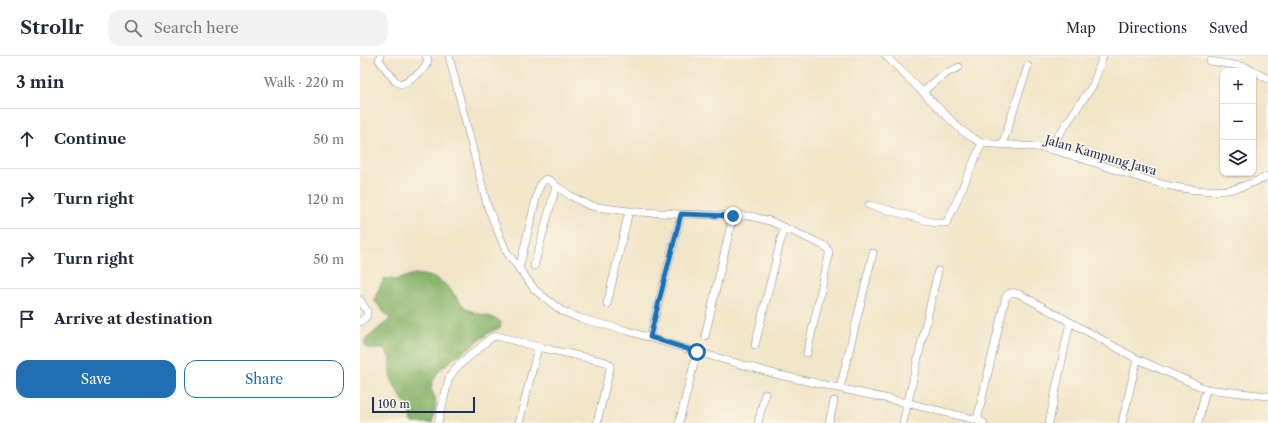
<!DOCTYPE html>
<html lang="en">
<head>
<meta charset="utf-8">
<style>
  :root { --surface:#fff; --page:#f2f2f3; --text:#1f2937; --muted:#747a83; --line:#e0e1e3; --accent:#1f6fb2 }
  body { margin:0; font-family:"Libre Caslon Text",serif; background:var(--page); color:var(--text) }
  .controls { position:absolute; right:12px; top:12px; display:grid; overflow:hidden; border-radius:8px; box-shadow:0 1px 3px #0004 }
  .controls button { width:36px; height:36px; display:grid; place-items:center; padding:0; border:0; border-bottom:1px solid var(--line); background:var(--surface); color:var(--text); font:20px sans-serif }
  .scale { position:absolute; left:12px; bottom:10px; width:103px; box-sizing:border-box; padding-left:4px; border:2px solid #1b2f5e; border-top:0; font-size:11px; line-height:14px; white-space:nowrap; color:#1b2f5e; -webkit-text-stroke:3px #fcf5e5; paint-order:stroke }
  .stop { position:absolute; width:12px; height:12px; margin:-9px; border:3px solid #1f6fb2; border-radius:50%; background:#fff }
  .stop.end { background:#1f6fb2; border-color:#fff; box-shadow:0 1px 4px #0008 }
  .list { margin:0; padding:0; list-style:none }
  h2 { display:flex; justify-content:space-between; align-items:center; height:52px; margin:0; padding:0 16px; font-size:17px }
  h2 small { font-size:13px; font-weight:400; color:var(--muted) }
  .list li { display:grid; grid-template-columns:26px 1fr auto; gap:12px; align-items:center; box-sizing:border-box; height:60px; padding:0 16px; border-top:1px solid var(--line) }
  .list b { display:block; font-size:15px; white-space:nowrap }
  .list em { font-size:13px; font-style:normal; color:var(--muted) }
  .actions { display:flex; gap:8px; padding:12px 16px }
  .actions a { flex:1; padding:9px 0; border:1px solid var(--accent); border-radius:12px; text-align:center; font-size:14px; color:var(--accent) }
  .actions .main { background:var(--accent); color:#fff }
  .icon { flex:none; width:22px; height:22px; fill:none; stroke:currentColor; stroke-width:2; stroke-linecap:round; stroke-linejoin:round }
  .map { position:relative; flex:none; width:908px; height:367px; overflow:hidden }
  header { display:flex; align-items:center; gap:24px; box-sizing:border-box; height:56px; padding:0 20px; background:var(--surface); border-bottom:1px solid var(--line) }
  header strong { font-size:19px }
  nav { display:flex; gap:22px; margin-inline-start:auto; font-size:14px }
  .search { width:280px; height:36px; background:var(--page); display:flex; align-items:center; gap:10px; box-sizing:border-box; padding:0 14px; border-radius:12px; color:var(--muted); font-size:15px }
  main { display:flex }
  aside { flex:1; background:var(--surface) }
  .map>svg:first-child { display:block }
</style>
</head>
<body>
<header>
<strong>Strollr</strong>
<div class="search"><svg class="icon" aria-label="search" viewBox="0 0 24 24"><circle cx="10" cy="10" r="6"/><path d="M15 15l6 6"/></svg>Search here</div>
<nav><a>Map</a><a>Directions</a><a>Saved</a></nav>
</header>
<main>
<aside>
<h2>3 min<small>Walk · 220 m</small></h2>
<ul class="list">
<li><svg class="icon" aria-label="ahead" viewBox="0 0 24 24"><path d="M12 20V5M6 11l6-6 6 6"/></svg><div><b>Continue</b></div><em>50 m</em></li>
<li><svg class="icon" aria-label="right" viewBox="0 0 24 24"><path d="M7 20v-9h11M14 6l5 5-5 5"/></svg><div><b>Turn right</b></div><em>120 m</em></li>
<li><svg class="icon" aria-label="right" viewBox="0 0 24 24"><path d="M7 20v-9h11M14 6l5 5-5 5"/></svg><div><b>Turn right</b></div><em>50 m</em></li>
<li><svg class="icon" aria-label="arrive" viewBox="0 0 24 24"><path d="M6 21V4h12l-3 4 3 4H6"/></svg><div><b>Arrive at destination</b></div></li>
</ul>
<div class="actions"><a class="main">Save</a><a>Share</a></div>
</aside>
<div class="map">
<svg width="908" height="367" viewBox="0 0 908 367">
  <rect width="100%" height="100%" fill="#fcf5e5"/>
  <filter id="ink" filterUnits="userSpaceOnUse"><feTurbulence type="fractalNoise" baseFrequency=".025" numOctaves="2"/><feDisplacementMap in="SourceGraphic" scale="8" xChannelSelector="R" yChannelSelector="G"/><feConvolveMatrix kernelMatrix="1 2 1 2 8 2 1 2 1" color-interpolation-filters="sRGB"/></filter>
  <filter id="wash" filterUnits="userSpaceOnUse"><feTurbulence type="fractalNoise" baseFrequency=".012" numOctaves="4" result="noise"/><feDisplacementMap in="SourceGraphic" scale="16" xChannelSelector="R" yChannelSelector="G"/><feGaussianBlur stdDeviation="0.9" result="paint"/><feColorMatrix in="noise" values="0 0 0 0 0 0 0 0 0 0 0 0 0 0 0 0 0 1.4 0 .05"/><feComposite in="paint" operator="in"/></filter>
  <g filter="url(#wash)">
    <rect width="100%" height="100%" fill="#f1e5c8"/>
    <path fill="#89b56c" stroke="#527265" d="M54,218C72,219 86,225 96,241C100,246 103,251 109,254C120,260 130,258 141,266L140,272L132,275L119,284L111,291L98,299L79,314L72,327L71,334C79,343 74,356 72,367H52C52,351 39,342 34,328C32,325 31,322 30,319C29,307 33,303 24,293C15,292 4,297 5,284L30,263L14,244L24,222L35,224Z"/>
  </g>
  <g filter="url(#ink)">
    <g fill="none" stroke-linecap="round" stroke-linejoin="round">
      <g stroke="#868a93" stroke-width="8">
        <path id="minor" d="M20,0L19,4L35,25L41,28C50,24 67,14 68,4L66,0
          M89,0L127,149L146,195L175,234L202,255L219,262L268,275L337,296L419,319L547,347L617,364L624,367
          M526,0L601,74L613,82L622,87C644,89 667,89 689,93C749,107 805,140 868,134C882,132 895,126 908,120
          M850,5L886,11L908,23
          M563,36C574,26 584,17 599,11
          M642,89L668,10
          M689,93L733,29L743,0
          M509,149L576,167H586L590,160L622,87
          M174,210L196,130L211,140L228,149L236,151L277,156L321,158
          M159,213L178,135L181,127L186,123L191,125L196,130
          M0,244L7,255V260L0,266
          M247,248L269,155
          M345,280L373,160
          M290,281L321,158L390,160L410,165L463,189C472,195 469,199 467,208L447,297
          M395,289L424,171
          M480,332L513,197
          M617,364L646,240C652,235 656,236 663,240L777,303L846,333L908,340
          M78,367L89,322L96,312L132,281L137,280L178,291
          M159,367L178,291L246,306L250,309V312L237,367
          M319,367L337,296
          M398,367L405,338
          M469,367L474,345
          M543,367L578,215
          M689,367L710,266
          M762,367L777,303
          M838,367L846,333"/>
      </g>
      <use href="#minor" stroke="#fff" stroke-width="7"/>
    </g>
  </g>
  <g fill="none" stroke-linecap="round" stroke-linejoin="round" filter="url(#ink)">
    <path stroke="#1f6fb2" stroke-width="5" d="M337,296L290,281L321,158L373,160"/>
  </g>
  <g text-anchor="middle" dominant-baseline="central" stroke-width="3" stroke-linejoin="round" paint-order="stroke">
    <g font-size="12" fill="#1b2f5e" stroke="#fcf5e5">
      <text transform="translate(741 99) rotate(16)">Jalan Kampung Jawa</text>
    </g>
  </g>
</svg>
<div class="controls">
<button>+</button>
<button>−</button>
<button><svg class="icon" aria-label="layers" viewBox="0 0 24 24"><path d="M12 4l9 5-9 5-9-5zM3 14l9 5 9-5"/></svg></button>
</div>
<div class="scale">100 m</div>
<div class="stop" style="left:337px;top:296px"></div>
<div class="stop end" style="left:373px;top:160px"></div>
</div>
</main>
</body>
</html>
